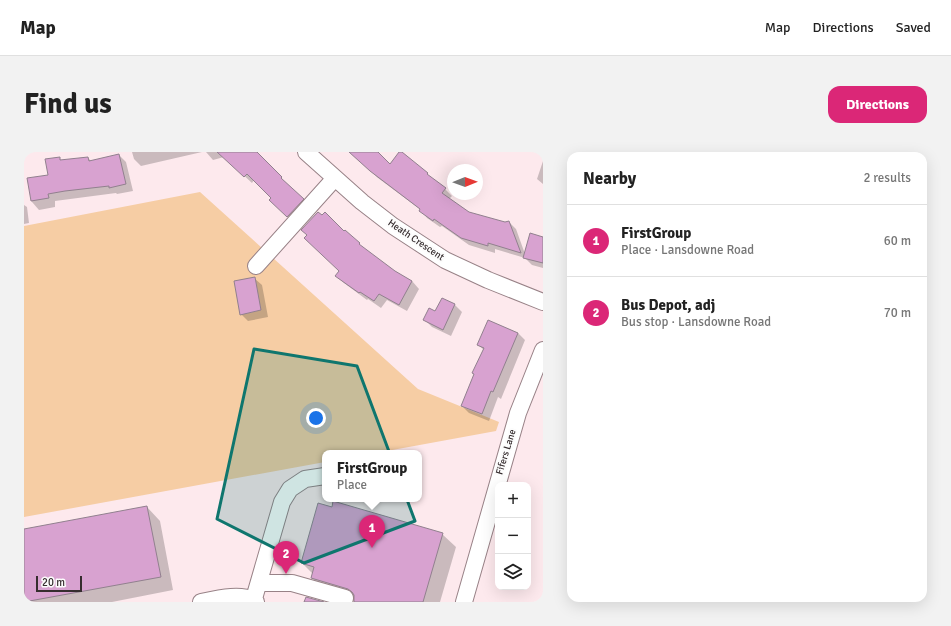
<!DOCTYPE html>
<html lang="en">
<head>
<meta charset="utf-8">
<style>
  :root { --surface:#fff; --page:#f2f2f2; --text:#222; --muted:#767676; --line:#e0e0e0; --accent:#db2777 }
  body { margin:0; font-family:Signika,sans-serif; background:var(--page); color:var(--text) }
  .controls { position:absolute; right:12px; bottom:12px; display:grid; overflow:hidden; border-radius:8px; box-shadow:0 4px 16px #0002 }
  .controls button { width:36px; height:36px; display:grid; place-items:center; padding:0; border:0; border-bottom:1px solid var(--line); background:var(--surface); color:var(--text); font:20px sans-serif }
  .compass { position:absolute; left:423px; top:12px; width:36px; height:36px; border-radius:50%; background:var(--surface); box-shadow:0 4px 16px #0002; rotate:89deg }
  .scale { position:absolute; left:12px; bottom:10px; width:46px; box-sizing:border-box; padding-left:4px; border:2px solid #362d2f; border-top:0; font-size:11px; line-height:14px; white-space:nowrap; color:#362d2f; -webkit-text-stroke:3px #fcfcfc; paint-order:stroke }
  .you { position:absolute; left:292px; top:266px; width:14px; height:14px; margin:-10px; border:3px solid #fff; border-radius:50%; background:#1a73e8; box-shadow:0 0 0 6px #1a73e833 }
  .badge { display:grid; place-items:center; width:26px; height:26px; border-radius:50%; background:var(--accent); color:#fff; font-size:13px; font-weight:700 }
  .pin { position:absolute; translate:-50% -33px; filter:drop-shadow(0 1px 2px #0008) }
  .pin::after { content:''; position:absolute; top:21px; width:14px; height:12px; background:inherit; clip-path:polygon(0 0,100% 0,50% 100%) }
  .popup { position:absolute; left:298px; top:298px; width:100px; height:52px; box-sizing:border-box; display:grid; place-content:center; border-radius:8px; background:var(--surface); filter:drop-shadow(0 1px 3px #0005); font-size:13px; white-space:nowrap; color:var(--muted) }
  .popup b { font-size:15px; color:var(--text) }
  .popup::after { content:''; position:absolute; left:50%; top:100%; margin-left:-8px; border:8px solid transparent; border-top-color:var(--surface) }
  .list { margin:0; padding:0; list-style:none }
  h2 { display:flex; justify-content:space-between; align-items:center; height:52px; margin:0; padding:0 16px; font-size:17px }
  h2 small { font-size:13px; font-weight:400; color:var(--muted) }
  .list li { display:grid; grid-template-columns:26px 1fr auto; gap:12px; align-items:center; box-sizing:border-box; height:72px; padding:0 16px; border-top:1px solid var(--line) }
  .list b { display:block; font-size:15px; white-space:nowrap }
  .list p { margin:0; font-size:13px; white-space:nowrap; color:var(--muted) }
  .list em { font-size:13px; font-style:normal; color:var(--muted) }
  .icon { flex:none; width:22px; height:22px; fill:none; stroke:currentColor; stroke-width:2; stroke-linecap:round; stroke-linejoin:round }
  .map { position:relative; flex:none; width:519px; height:450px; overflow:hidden; border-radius:12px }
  header { display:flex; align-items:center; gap:24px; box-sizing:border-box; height:56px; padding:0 20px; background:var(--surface); border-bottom:1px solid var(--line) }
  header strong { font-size:19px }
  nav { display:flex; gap:22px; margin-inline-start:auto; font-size:14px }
  .intro { display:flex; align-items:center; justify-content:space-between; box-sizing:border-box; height:96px; padding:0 24px }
  h1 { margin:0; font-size:28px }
  .button { padding:10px 18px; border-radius:12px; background:var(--accent); color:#fff; font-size:14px; font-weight:700 }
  main { display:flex; gap:24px; padding:0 24px }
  aside { flex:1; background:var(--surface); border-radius:12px; box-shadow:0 4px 16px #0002 }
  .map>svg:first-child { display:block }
</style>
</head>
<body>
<header>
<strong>Map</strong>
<nav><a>Map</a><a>Directions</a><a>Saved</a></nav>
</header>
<div class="intro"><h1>Find us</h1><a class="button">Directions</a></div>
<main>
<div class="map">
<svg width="519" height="450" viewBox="0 0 519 450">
  <rect width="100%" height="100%" fill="#fde9ed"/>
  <path fill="#f6cda4" d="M176,40L394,237L475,270L472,279L352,301H301V310L0,365V74Z"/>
  <path fill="#0003" d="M108,0H178L117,14L110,7Z
    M182,0H231L286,55L271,71L254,55L248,46L230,28L228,31L200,5L189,8Z
    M326,0H352L366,13L376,0L421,37L428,44L425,47L445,61L481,71L485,70L492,77L501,102L519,86V116L508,113L501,106L471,97V101L445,93L418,74L416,75L403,66L397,58L354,26Z
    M95,3L102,10L109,39L93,42L92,41L31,49V55L15,58L8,50L5,27L25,24L35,6L38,9L64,6L67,9Z
    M519,9V32L513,27Z
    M0,53L3,55L5,71L0,72Z
    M320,80L342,99L370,120L388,129L395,137L383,159L363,148L357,156L344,147L343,148L320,131L313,124L316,119Z
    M230,126L238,133L244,165L224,169L217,162Z
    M418,147L431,153L438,160L427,184L408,175L401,168L412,161Z
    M465,169L494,181L501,188L477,247L474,245L465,269L445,261L438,254L460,198L454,193Z
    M123,355L136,369L149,438L88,450H0V378Z
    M418,382L432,395L416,450H330L331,449L301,440L288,426L289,422L278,411Z"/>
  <path fill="#d8a2d0" stroke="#91808e" d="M193,0H233L258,25L257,26L280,47L263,65L245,48L247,46L223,22L220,25Z
    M325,0H354L366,12L375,0H378L404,21L403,22L422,36L418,41L445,60L481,70L485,69L497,101L464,91V94L437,86L410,67L409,69L395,59L396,57L346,19Z
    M95,2L102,32L85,36V34L41,39L24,42L25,46L7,49L3,26L24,23L21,7L36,5V8L64,5L65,9Z
    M294,60L298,63L301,60L320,79L321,78L336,91L335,92L371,119L388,129L375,153L355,142L350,149L336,140L335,141L311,124L315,119L280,86L283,83L277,78Z
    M506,81L519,85V111L499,106Z
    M231,125L237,158L216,163L210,129Z
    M418,146L431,152L419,178L399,168L405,156L411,159Z
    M464,168L494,181L469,240L467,239L458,262L437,254L450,222L448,221L460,196L453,193Z
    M309,349L419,381L399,450H330V443L328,440L324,437L287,426L290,415L277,411L294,351L308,355Z
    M123,354L137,425L0,450V377Z
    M282,445L300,450H280Z"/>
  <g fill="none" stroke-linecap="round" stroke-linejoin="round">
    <g stroke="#988287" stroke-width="18">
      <path id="minor" d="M282,0L338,50L369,74L421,108L464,128L519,150
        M232,114L311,26
        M235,431H268L321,446L320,450
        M177,450C191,447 220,440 232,450
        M229,450L258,350L266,337L281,327L301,324
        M440,450L494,261L519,198"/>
    </g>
    <use href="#minor" stroke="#fff" stroke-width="16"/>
  </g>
  <path fill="#0f766e" fill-opacity="0.2" stroke="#0f766e" stroke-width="3" stroke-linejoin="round" d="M230,197L333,214L391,369L280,411L193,367Z"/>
  <g text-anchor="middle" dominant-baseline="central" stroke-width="4" stroke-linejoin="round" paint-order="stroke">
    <g font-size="10" fill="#362d2f" stroke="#fcfcfc">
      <text transform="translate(392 88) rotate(34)">Heath Crescent</text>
      <text transform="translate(482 300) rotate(-73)">Fifers Lane</text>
    </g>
  </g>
</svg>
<div class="controls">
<button>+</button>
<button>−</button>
<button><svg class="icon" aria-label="layers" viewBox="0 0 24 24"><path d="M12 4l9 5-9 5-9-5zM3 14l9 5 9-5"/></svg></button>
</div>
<svg class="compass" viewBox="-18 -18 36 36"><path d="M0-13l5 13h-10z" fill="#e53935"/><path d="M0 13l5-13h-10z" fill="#767676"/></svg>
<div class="scale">20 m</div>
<div class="you"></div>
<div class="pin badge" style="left:348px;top:396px">1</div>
<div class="popup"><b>FirstGroup</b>Place</div>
<div class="pin badge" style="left:262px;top:422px">2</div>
</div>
<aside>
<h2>Nearby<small>2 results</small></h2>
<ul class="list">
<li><span class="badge">1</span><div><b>FirstGroup</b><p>Place · Lansdowne Road</p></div><em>60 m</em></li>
<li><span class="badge">2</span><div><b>Bus Depot, adj</b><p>Bus stop · Lansdowne Road</p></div><em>70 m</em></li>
</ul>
</aside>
</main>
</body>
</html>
